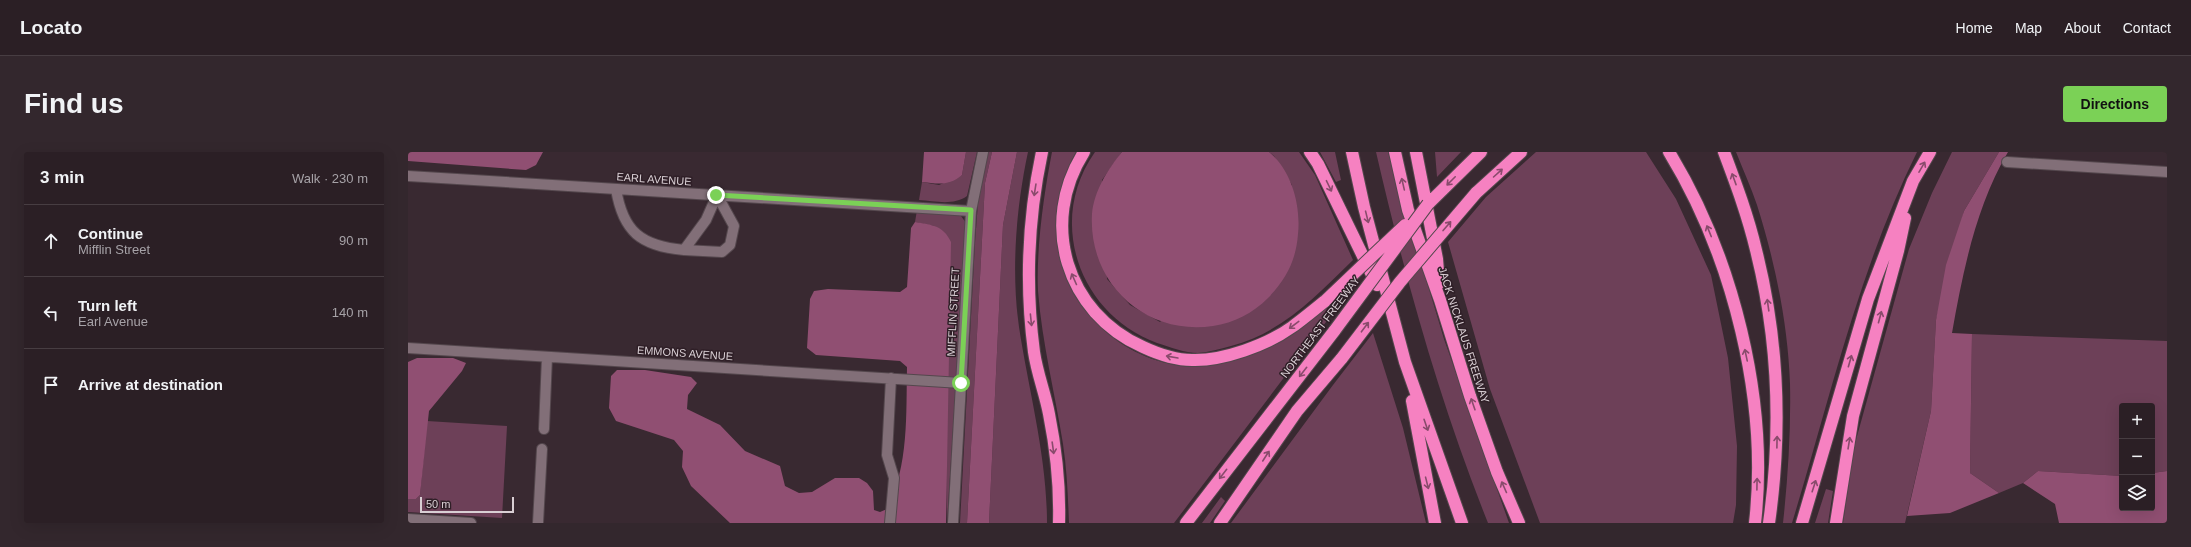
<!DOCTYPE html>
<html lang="en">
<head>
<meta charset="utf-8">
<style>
  :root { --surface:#2b1f25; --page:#33272d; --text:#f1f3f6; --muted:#a6a2a7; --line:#473d42; --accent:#7bd156 }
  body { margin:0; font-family:Arial,sans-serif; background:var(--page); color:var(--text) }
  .controls { position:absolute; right:12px; bottom:12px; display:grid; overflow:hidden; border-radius:4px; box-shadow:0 4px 16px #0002 }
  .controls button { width:36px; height:36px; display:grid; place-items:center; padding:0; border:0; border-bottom:1px solid var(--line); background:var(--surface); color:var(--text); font:20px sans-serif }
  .scale { position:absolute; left:12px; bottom:10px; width:94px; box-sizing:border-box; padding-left:4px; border:2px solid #d9cfd4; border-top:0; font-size:11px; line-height:14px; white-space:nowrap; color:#d9cfd4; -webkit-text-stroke:3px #2f1f27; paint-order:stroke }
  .stop { position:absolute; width:12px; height:12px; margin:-9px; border:3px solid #7bd156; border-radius:50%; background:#fff }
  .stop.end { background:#7bd156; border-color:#fff; box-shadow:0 1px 4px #0008 }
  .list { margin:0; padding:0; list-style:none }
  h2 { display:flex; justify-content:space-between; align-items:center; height:52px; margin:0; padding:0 16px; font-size:17px }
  h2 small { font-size:13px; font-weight:400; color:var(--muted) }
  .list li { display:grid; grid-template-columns:26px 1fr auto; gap:12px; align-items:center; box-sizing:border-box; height:72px; padding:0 16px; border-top:1px solid var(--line) }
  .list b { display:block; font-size:15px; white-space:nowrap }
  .list p { margin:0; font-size:13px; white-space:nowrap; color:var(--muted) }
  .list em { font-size:13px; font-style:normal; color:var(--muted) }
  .icon { flex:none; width:22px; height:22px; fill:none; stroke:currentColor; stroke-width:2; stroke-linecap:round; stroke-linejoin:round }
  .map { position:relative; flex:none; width:1759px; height:371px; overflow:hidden; border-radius:4px }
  header { display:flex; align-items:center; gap:24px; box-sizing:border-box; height:56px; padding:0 20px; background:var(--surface); border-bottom:1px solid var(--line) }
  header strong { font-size:19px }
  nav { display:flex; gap:22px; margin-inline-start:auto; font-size:14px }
  .intro { display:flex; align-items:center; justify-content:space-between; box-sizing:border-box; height:96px; padding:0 24px }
  h1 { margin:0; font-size:28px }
  .button { padding:10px 18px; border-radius:4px; background:var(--accent); color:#111; font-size:14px; font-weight:700 }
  main { display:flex; gap:24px; padding:0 24px }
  aside { flex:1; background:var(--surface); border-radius:4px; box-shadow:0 4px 16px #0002 }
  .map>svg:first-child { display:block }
</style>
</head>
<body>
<header>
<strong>Locato</strong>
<nav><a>Home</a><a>Map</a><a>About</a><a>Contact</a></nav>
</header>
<div class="intro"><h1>Find us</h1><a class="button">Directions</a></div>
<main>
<aside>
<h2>3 min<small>Walk · 230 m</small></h2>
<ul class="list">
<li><svg class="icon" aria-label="ahead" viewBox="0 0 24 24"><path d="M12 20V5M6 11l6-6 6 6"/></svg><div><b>Continue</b><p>Mifflin Street</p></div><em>90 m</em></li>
<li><svg class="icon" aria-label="left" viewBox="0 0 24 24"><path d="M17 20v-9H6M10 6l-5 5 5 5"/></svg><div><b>Turn left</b><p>Earl Avenue</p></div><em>140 m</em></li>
<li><svg class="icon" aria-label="arrive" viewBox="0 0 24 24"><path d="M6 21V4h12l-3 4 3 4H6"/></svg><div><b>Arrive at destination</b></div></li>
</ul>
</aside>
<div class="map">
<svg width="1759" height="371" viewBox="0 0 1759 371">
  <rect width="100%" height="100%" fill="#392931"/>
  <path fill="#6d4058" d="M558,0H569L559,44C545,54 527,49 511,48L514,30L531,33L554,23Z
    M579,0H584L577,31L559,371H552L567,90L571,38Z
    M609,0H620C608,56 603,119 611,175C621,240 639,305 639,371H581L595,73Z
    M644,0H668C633,62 646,130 697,179C722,201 755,215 788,214C843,212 876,187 918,155L921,166L766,371H661C660,345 659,318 655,292C647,241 634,191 630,139C628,98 636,41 644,0Z
    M687,0H714L694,28L699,127L722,153L752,170L884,33L866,4L861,0H891L907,23L945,108C907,145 875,180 823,194C812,197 801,200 790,201C777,201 762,195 749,191C671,162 638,69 687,0Z
    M912,0H927L933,28L928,30Z
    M968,0H980L1036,187L1101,371H1080C1032,251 997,126 968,0Z
    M1027,0H1053L1029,25Z
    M1128,0H1238L1268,47L1303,123L1320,206L1329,294L1328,353L1325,371H1132L1082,237L1040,90L1078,45Z
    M1328,0H1509C1451,117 1422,246 1384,371H1375C1380,325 1383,278 1382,232C1380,172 1367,110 1349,53C1343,35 1335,18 1328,0Z
    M1544,0H1591L1556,59L1528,168L1523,259L1497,371H1435L1446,295L1501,97L1524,41Z
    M509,58L548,61L553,64L558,71L539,371L538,302L526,74L507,70Z
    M965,181L995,276L1018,371H823L925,233Z
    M1564,182L1759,189V319L1744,321V254H1714V324L1630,319L1615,331L1591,341L1562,321Z
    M19,269L99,274L94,366L0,360V347H8L12,343Z
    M1418,337L1425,339L1420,371H1407Z
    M813,345L817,349L802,371H794Z"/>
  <path fill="#904f72" d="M0,0H135L128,13L118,18L0,9Z
    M516,0H558L554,23C541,34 530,32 514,30Z
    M584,0H609L595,73L581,371H559L577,31Z
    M714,0H861C884,19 893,54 890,82C888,109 878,127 860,146C845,161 826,171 805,174C737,184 680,131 684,62C686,39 700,17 714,0Z
    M1591,0H1600C1568,54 1555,119 1544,181L1564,182L1562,321L1591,341L1542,361L1499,364L1523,259L1528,168L1538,113L1556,59Z
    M507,70C524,73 535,73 543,90L538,371H322L283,334L274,315L275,299L266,288L208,269L201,256L203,224L209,218H237L283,225L289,231L280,243L279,257L312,273L337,299L372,314L377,334L391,341L404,340L427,326H451L459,331L465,339L466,358L472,360L479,357C501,313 498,263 499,215L492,209L408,203L399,196L402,147L406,139L420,137L492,140L499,135L503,76Z
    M9,206H45L58,211L54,219L21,259L12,343L8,347H0V210Z
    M1630,319L1714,324V356H1744V321L1759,319V371H1651L1647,352L1615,331Z"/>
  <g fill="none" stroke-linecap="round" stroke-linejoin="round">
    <g stroke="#54474d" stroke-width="12">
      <path id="minor" d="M1599,10L1759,20
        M0,24L563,59
        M208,37C215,80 233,94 276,98L298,68L309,43
        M276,98L314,100L322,93L326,74L309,43
        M0,196L553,231
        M136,277L139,205
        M0,367L63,371
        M130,371L134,297
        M482,371L486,326L479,303L483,226
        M545,371L563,59L575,0"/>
    </g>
    <g stroke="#54474d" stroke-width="14">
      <path id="highway" d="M634,0C620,66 617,132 626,200C629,221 637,241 641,262C648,297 652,336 651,371
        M676,0C631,71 658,161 735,195C750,202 767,208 784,208C815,209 859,193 884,175C895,167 906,158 917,149
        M902,0L910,12L969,133
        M944,0L956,55L997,210L1054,371
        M987,0L1000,58L1032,148L1062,244L1089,320L1111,371
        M1008,0L1029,107L1031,131
        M1261,0C1325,105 1361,248 1347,371
        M1316,0C1328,32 1340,64 1348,98C1371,189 1374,279 1361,371
        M1068,41L1113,0
        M1020,52L1073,0
        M1004,249L1027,371
        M778,371L927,178
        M812,371L889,259L934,206
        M1394,371L1460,147L1505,29L1522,0
        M1428,371L1445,264L1490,99L1497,66"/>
    </g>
    <use href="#minor" stroke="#826f78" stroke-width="10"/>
    <use href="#highway" stroke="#f681c1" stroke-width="12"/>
    <g stroke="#54474d" stroke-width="14" stroke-linecap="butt">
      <path id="highway-bridge" d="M917,149L997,73
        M927,178L1020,52
        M934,206L992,130L1068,41"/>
    </g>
    <use href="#highway-bridge" stroke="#f681c1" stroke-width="12"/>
  </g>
  <defs><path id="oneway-shaft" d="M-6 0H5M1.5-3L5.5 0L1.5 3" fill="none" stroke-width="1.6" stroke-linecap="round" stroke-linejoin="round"/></defs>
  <g stroke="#894b6c">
    <use href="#oneway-shaft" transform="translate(1514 15) rotate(-60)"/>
    <use href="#oneway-shaft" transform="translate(1090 21) rotate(-42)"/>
    <use href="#oneway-shaft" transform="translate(1326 27) rotate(-110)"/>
    <use href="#oneway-shaft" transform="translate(1043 29) rotate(135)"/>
    <use href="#oneway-shaft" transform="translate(995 32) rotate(-103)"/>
    <use href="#oneway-shaft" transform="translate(921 34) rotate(64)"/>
    <use href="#oneway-shaft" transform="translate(627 38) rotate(99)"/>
    <use href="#oneway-shaft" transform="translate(959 65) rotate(76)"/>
    <use href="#oneway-shaft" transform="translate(1039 74) rotate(-49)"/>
    <use href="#oneway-shaft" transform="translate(1301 79) rotate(-112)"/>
    <use href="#oneway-shaft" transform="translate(666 127) rotate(-114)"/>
    <use href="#oneway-shaft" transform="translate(1360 153) rotate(-98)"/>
    <use href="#oneway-shaft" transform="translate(1472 165) rotate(-75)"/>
    <use href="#oneway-shaft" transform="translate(623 168) rotate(84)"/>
    <use href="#oneway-shaft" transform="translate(886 173) rotate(143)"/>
    <use href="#oneway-shaft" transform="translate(957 175) rotate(-53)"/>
    <use href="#oneway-shaft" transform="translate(1338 203) rotate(-102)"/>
    <use href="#oneway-shaft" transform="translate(764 205) rotate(-170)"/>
    <use href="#oneway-shaft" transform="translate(1442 209) rotate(-74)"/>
    <use href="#oneway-shaft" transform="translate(895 220) rotate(128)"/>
    <use href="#oneway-shaft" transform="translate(1065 252) rotate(-109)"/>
    <use href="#oneway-shaft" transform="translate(1018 273) rotate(71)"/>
    <use href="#oneway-shaft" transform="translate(1369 290) rotate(-89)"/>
    <use href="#oneway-shaft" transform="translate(1441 291) rotate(-81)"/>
    <use href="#oneway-shaft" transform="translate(645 296) rotate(82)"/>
    <use href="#oneway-shaft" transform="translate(858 304) rotate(-57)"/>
    <use href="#oneway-shaft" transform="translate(815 322) rotate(128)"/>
    <use href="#oneway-shaft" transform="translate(1019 331) rotate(76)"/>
    <use href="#oneway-shaft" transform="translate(1349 332) rotate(-89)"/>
    <use href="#oneway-shaft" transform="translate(1406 334) rotate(-72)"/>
    <use href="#oneway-shaft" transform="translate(1096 335) rotate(-114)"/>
  </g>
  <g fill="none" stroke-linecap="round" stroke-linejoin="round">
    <path stroke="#7bd156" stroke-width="5" d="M308,43L563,58L553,231"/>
  </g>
  <g text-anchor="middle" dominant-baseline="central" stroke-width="3" stroke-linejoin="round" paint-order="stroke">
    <g font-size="11" fill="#d9cfd4" stroke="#2f1f27">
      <text transform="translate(246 27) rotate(4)">EARL AVENUE</text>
      <text transform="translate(545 160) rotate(-87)">MIFFLIN STREET</text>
      <text transform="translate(912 175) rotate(-53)">NORTHEAST FREEWAY</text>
      <text transform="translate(1056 183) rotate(72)">JACK NICKLAUS FREEWAY</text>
      <text transform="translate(277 201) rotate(4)">EMMONS AVENUE</text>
    </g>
  </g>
</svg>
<div class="controls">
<button>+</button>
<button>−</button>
<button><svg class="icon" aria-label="layers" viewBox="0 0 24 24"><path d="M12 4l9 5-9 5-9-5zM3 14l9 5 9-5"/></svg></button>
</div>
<div class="scale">50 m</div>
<div class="stop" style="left:553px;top:231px"></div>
<div class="stop end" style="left:308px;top:43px"></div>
</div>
</main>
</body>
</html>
